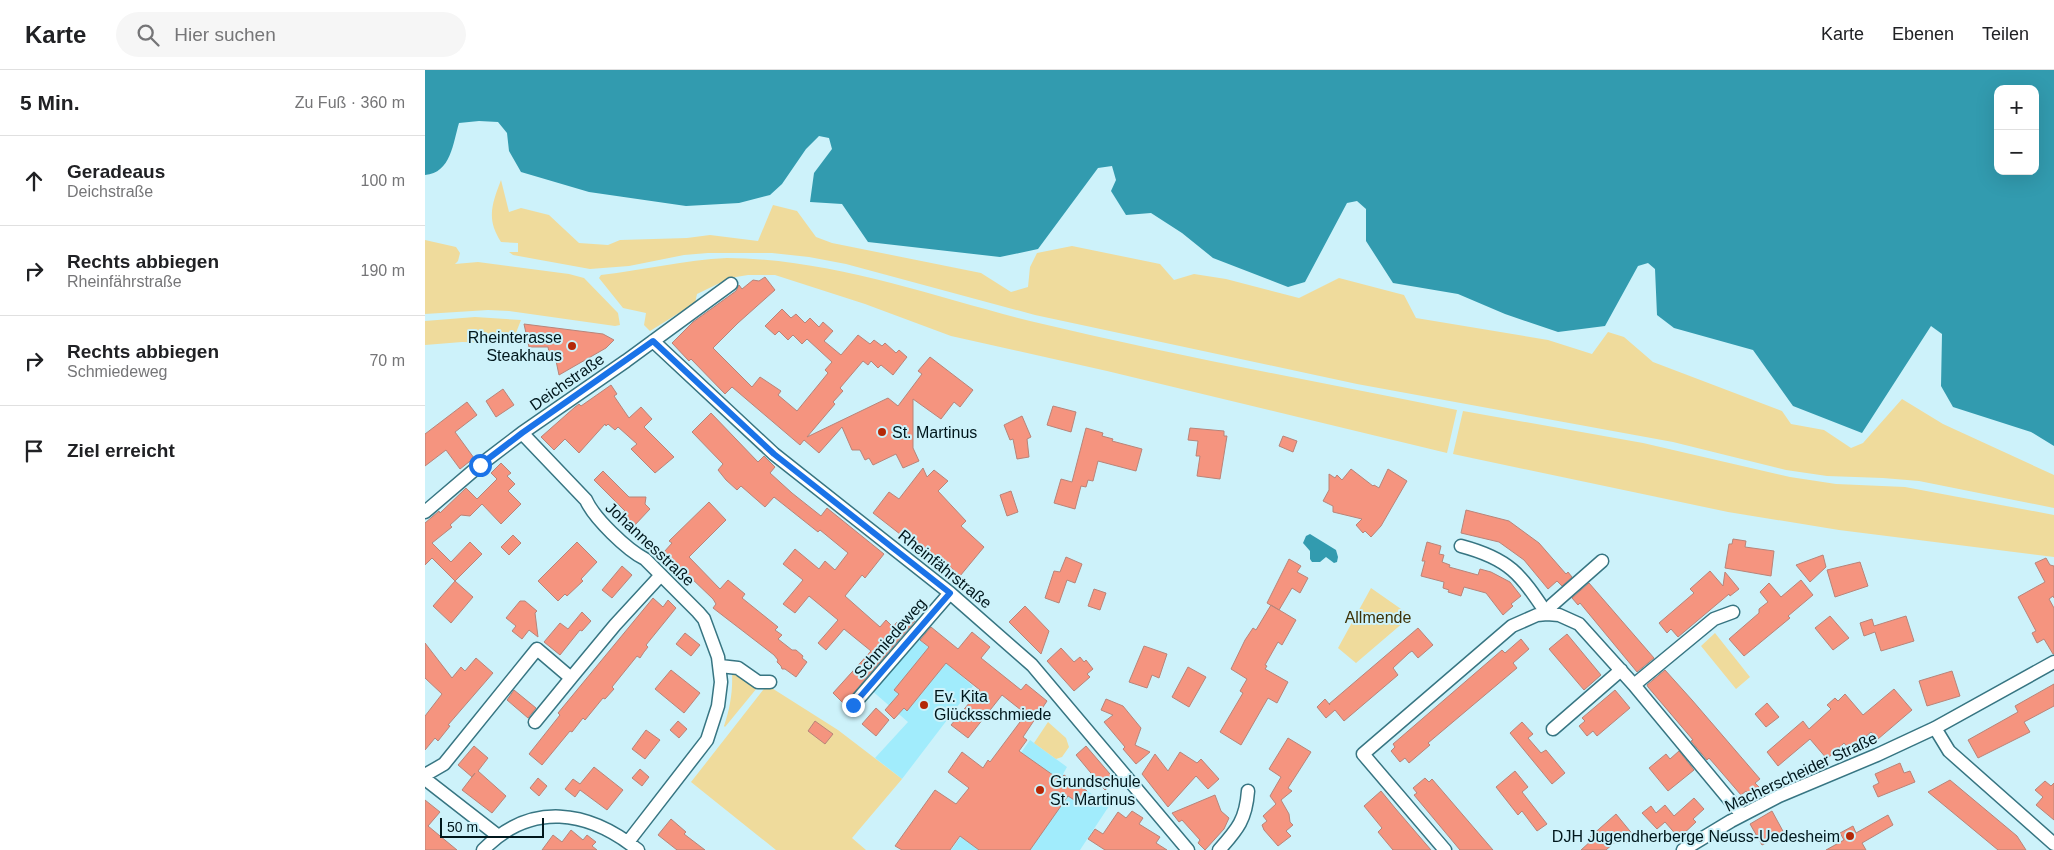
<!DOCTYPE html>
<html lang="de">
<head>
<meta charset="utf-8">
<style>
  :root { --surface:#fff; --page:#f6f6f6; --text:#202124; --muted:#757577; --line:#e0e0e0 }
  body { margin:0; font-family:Arial,sans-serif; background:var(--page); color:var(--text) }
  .controls { position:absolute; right:15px; top:15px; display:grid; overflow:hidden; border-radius:10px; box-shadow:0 5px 20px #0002 }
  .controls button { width:45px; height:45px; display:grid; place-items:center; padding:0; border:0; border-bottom:1px solid var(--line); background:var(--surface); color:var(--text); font:25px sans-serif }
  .scale { position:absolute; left:15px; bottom:12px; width:104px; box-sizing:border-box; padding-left:5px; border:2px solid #00171c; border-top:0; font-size:14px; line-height:18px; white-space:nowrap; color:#00171c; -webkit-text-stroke:4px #cdf2fa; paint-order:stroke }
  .stop { position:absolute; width:15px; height:15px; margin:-11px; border:4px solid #1a73e8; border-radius:50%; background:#fff }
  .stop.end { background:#1a73e8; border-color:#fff; box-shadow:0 1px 5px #0008 }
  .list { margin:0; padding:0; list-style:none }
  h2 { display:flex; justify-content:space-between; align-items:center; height:65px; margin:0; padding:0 20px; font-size:21px }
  h2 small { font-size:16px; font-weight:400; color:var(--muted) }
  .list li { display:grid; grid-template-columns:32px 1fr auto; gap:15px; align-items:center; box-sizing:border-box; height:90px; padding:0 20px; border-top:1px solid var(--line) }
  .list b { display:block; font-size:19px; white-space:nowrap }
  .list p { margin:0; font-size:16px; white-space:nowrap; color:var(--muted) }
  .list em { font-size:16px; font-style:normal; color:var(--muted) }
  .icon { flex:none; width:28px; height:28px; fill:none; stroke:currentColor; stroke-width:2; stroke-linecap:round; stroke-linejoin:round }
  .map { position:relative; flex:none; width:1629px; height:780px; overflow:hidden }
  header { display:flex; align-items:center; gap:30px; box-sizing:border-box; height:70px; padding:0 25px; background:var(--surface); border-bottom:1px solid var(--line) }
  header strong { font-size:24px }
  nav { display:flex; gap:28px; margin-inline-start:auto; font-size:18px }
  .search { width:350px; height:45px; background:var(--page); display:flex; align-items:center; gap:12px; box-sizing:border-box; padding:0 18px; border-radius:28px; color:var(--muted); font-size:19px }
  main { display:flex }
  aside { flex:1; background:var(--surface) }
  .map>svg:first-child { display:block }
</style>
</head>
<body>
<header>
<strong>Karte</strong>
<div class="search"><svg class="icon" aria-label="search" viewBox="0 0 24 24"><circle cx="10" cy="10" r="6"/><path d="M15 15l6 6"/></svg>Hier suchen</div>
<nav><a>Karte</a><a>Ebenen</a><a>Teilen</a></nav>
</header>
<main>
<aside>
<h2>5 Min.<small>Zu Fuß · 360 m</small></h2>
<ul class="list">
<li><svg class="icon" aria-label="ahead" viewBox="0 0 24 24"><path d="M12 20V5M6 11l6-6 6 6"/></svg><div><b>Geradeaus</b><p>Deichstraße</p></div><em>100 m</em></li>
<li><svg class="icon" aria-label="right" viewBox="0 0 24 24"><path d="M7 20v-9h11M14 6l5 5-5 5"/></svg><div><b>Rechts abbiegen</b><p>Rheinfährstraße</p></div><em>190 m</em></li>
<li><svg class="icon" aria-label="right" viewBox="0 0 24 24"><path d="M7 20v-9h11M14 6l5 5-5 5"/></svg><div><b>Rechts abbiegen</b><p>Schmiedeweg</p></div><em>70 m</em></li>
<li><svg class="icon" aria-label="arrive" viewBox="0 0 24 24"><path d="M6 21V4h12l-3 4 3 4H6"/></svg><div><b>Ziel erreicht</b></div></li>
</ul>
</aside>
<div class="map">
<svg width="1629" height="780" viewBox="0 0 1629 780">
  <rect width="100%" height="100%" fill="#cdf2fa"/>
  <path fill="#a1ecfc" d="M490,566L548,616L477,709L450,688L483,652L445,619Z
    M605,670L642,697L638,704L684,736L655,780H526Z"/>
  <path fill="#efdb9c" d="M76,110L84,142L96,138L124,145L154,173L183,175L195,170L262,168L285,165L333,171L348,135L372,141L391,167L407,173L556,203L586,222L603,217L605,197L612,183L647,176L735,194L749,210L769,204L801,209L874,228L914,208L979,225L991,248L1123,270L1167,284L1183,262L1199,267L1228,292L1357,341L1366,354L1399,360L1426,378L1438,373L1477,329L1518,354L1629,405V438L1494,411L1458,408L1402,406L1361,400L1248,372L932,314L610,245L421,194L384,187L347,183H283L259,185L204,196L165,199L88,185L84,182H93V173L76,172C61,149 67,134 76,110Z
    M0,170L31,177L35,183L33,191L30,194L53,192L144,204L159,208L193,243L195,255L190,256L84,241L63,240L0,244Z
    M302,188C407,189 505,226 605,251C746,285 890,311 1032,340L1022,383L682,301L526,266L440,234L350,205H323L305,208L272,224L270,233L225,261L219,255L221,243L198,238L174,208L176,205C218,200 260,190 302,188Z
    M50,247L96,250L87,273L37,272L0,275V251Z
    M1038,341L1218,373L1365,407L1411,414L1480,417L1629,445V487L1414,460L1303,442L1028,384Z
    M946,518L986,546L931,593L913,578Z
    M1290,563L1325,607L1311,619L1276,576Z
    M307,602H310L332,618L300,657L299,656C305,638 308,621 307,602Z
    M342,615L413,660L477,709L427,768L441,780H351L266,712Z
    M623,652L641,668L644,677L637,687L631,689L609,673Z"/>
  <path fill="#329baf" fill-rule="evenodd" d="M0,0H1629V376L1606,362L1528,337L1516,316L1517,264L1506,256L1437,363L1368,336L1328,280L1249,258L1232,245L1230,199L1223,193L1213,196L1180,256L1133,262L1080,244L1033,224L968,213L941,171V139L932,131L922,133L880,212L863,217L788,188L757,163L726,143L701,145L686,121L691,110L687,96L673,98L613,179L575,187L443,172L417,134L385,132L389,103L407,79L404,68L394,66L381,79L357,114L345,125L314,133L261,136L164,122L96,102L84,81L82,63L73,52L54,51L34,53C28,73 26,103 0,105ZM1573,19H1610V101H1573Z
    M885,464L911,480L913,487L912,492L909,493L901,487L895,492H887L885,489V481L878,473L881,466Z"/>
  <path fill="#f5947f" stroke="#b88479" d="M340,207L350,220L313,253L288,278L327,317L335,307L356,321L353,325L372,341L403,303L400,300L407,292L382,269L377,274L368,265L363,270L354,261L350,265L340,256L357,239L366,248L371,244L380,253L385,248L394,257L398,252L408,261L399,271L416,285L433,265L445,274L449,270L457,276L460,273L471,283L474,280L482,287L468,305L456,295L453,298L446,291L443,295L438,291L415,318L418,321L408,332L410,334L382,367L463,328L473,336L497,304L493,301L505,287L548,320L535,337L529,332L516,349L488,329V378L494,391L478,398L471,384L448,395L444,388L440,390L435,380H427L417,357L394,383L379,370L375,375L307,317L300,324L266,289L264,291L247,273L268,252L311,221L314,215L317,219L328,210L334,211Z
    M99,254L178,264L189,270L181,278L134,305L130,286L125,287L123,277H104Z
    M186,315L192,324L189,326L204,348L216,337L227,349L219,357L249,387L230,403L206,379L212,374L193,357L190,360L183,354L181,356L180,354L154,383L140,369L129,380L116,367L150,337L154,334L156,336Z
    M78,319L89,335L71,347L61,331Z
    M42,332L52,345L30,362L49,388L35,399L21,380L0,396V364Z
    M628,336L651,342L646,362L622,355Z
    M286,343L333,392L339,386L350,397L345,403L367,423L396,446L402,438L459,484L440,508L437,505L420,526L455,557L461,550L468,557L472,552L475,555L483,546L490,551L419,634L408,623L446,581L419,559L401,580L393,573L413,550L384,526L370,543L358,534L378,510L358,494L370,479L394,499L400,491L410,500L423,483L395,460L393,462L349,427L340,437L316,416L312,420L301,410L293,400L298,394L267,362Z
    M597,346L606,367L602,369L604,387L592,389L588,369L585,370L579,355Z
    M661,358L678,363L677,366L688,369L687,371L717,379L711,401L673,391L668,411L663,410L661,417L656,416L650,439L629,433L636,409L647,412Z
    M765,358L799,361V366H802L795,409L772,406L775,386H771L773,371L763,370Z
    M858,366L872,371L868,382L854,376Z
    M76,393L86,403L82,406L90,414L83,421L96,434L76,454L57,434L45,446L36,445L25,455L27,457L7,473L26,492L45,472L57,484L30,511L7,488L0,495V453L14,441L15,443L41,418L52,429L72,409L66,403Z
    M498,398L502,407L509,400L523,411L513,421L541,451L536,456L559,477L535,506L516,488L512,493L448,443L464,422L474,429Z
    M926,399L948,416L949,415L954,418L963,399L982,411L956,456L946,467L940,461L938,463L931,455L937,449L908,442V436L898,431L904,420V404L910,408L912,405L917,410Z
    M178,401L204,427H221L220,434L225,439L208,457L195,445L200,441L169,410Z
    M586,421L593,442L582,446L575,425Z
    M284,432L301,450L264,487L295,519L303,510L320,524L317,528L353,557L350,560L357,565L353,569L367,580H371L378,586L377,588L382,592L371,607L360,599H357L356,596L352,592L353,590L349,585L288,538L291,534L288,529L239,482L247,473L244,471Z
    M1041,440L1084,451L1114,473L1141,504L1143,502L1147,507L1137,516L1132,511L1123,519L1099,490L1074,472L1036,463Z
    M88,465L96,473L84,485L76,477Z
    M1308,469L1321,471L1320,477L1349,481L1346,506L1300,498L1304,474H1307Z
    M152,472L172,492L156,509L158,511L142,526L140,524L133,531L113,511Z
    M1002,472L1016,476L1014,484L1019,485L1017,492L1025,495L1024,497L1053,505L1055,499L1066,502L1085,512L1096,526L1086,534L1088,536L1078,545L1061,523L1039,517L1036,526L1023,522L1024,520L1018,518L1019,512L996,506L1000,491H997Z
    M1398,485L1401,497L1385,512L1371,495Z
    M641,487L657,494L650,513L642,510L634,533L620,528L629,501L635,502Z
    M1621,488L1625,495L1629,496V528L1628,526L1624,529L1629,538V584H1628L1619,569L1612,573L1607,563L1611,561L1593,527L1620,512L1610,493Z
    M864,489L876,496L872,502L883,508L875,523L867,518L854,540L842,533Z
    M1435,492L1443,516L1410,527L1402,500Z
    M197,496L207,505L187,528L177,520Z
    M1285,501L1298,516L1300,502L1314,519L1305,526L1304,524L1253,567L1246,559L1242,563L1234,553L1269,523L1265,519Z
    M1376,510L1388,525L1363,546L1365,548L1319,586L1304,569L1334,543V539L1343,532L1335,522L1344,513L1356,527Z
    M30,511L48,527L26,553L8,536Z
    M1164,513L1229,588L1212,602L1155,533L1153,535L1147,528Z
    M669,519L681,523L675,540L663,536Z
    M228,528L238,537L243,530L251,538L221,575L223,577L219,582L215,588L212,586L187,617L189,619L180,629L178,628L160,650L158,648L147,662L145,661L117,695L104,684L135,645L133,643Z
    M95,531H100L112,541L110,543L113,567L104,560L97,569L87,561L91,556L81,548Z
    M846,535L871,550L857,575L853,572L840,595L842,596L840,599L863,612L852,633L843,628L816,675L795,662L818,623L815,621L822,609L806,599L820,570L828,558L831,560Z
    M600,536L624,561L616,584L584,552Z
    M157,542L166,551L157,561L155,560L135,585L119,572L135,553L143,559Z
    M1405,546L1424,568L1408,580L1390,558Z
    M1481,546L1489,571L1456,581L1450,562L1439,566L1435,553L1447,549L1449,556Z
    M506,557L533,579L547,562L565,577L556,588L596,620L601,614L622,631L598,667L602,670L594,681L635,710L639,705L662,721L654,733L643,726L605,780H554L535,766L525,780H477L470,776L510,720L531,734L544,718L523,702L537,682L558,698L563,690L565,692L601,644L577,625L543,668L526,655L555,620L521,593L482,641L479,638L469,649L460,640L474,624L469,620L504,577L495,570Z
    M993,558L1008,575L993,588L987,581L984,583L968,598L973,605L919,651L910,640L901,648L892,637L900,629L905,635L904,634Z
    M260,563L275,575L266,586L251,574Z
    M1142,564L1176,605L1159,620L1124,579Z
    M1096,569L1104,579L1088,593L1092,598L1003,673L1005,675L984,693L980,688L975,692L966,681L970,677L968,674L1077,580L1080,583Z
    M0,573L27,608L36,597L40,601L51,588L68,603L23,655L25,656L13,671L10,668L0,680V646L17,624L0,608Z
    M719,576L742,584L734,608L727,605L722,618L704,612Z
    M636,578L649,592L655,587L659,592L661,590L668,599L662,604L665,607L649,621L622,591Z
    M763,597L781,607L764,637L747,627Z
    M246,600L275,623L259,643L230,619Z
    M1240,600L1267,630L1335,709L1330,713L1334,717L1324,725L1321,721L1316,725L1291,696L1284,688L1282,690L1266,671L1268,670L1223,617L1222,615Z
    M1527,601L1535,626L1502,636L1494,611Z
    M1629,614V636L1599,652L1605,662L1553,688L1543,670L1593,642L1590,636Z
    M1469,619L1487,640L1453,669L1446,662L1425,680L1419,673L1402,689L1385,669L1353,696L1342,682L1378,651L1384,659L1406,639L1402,635L1410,628L1413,631L1420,624L1438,645Z
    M89,620L111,638L103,648L82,630Z
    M1190,620L1205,638L1172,666L1168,661L1162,666L1154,656L1160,651L1157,648Z
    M681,629L698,636L716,658L710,675L725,682L711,694L698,679L700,677L679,652L688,645L676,640Z
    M1342,633L1354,647L1341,657L1330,644Z
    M451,638L464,650L451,666L437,654Z
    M253,651L262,659L254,668L245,660Z
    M390,651L408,664L400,674L383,661Z
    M1097,652L1108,664L1103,668L1116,683L1121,680L1140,703L1127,714L1085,663Z
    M221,660L235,670L220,689L207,679Z
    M863,668L886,682L863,718L867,721L856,730L864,744L865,752L868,755L861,761L866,766L853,776L839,760L837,755L842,751L838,746L851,734L845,726L856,707L844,699Z
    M49,676L63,688L53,701L81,726L67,743L37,720L50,703L47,707L33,695Z
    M661,676L691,711L680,720L651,685Z
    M1254,681L1269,700L1243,721L1224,698L1241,684L1245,689Z
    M755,682L772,693L776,689L794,709L783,719L771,706L743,737L717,704L730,684L743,701Z
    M1475,693L1479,703L1485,701L1490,712L1453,727L1448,716L1454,713L1450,704Z
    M169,697L198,720L182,740L155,720L150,727L140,719L148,709L155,714Z
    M215,699L224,707L217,716L207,708Z
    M1090,701L1103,717L1097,722L1122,754L1112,761L1097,741L1093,745L1071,717Z
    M113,708L122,716L114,726L105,718Z
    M1000,708L1004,712L1007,709L1068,780H1035L989,725L992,723L988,718Z
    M1525,710L1592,766L1601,780H1573L1503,722Z
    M1620,711L1626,716L1629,713V750L1611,735L1618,727L1610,720Z
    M956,721L970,738L1006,780H968L953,762L957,758L939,736Z
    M790,725L796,741L804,748L799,759L780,780L773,773L775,770L757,750L754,752L747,743Z
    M1269,728L1279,739L1268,749L1271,752L1254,768L1240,752L1232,759L1217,743L1226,736L1231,743L1240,735L1249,746Z
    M0,730L15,742L3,756L32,780H0Z
    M707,741L718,748L714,754L735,767L731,773L742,780H680L663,769L670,759L678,764L693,742L701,748Z
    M1347,741L1359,763L1337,775L1325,754Z
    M1191,744L1209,766L1201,773L1196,767L1181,780H1156L1167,770L1165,767Z
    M1463,745L1468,755L1437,773L1441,780H1401L1419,770L1415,763L1428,756L1431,763Z
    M246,749L261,762L259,764L280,780H252L233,765Z
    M146,760L158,770L162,765L171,772L167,776L172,780H117L128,765L137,772Z"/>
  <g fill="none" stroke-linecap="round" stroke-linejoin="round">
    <g stroke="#377582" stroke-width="15">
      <path id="street" d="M228,271L349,384L525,523L607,595L763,780
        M97,363L161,430C169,448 202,480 220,489L273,542L279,549L293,587L296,612L293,636L282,670L203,772
        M0,442L55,395L97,363L201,291L306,214
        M1036,476C1085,489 1095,504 1122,544L1127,535L1177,491
        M295,596L313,598L333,612H345
        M1209,615L1289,549L1308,542
        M428,635L525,523
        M110,652L146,608
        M1510,658L1524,681L1629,774
        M1128,659L1196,600
        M0,705L19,694L112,579L146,608L190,555L236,505
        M0,709L72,765
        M58,780C106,731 163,740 213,780
        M794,780C813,759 821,749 823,721
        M1020,780L938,684L1087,556L1112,545L1122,544L1134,545L1154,554L1209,615L1317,745
        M1258,780L1306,751L1354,726L1452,685L1510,658L1629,592"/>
    </g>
    <use href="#street" stroke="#fff" stroke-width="12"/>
  </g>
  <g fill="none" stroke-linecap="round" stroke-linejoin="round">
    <path stroke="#1a73e8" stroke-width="6" d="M55,395L97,363L228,271L349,384L525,523L428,635"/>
  </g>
  <g fill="#b42808" stroke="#cdf2fa" stroke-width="2">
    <circle cx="147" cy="276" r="5"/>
    <circle cx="457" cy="362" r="5"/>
    <circle cx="499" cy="635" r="5"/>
    <circle cx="615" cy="720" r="5"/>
    <circle cx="1425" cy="766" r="5"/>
  </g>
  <g text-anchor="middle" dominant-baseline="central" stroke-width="4" stroke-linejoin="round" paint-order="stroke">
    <g font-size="16" fill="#00171c" stroke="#cdf2fa" text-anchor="start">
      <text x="137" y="267" text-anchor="end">Rheinterasse<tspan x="137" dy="18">Steakhaus</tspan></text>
      <text x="467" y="362">St. Martinus</text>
      <text x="509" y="626">Ev. Kita<tspan x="509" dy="18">Glücksschmiede</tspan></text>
      <text x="625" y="711">Grundschule<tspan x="625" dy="18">St. Martinus</tspan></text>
      <text x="1415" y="766" text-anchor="end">DJH Jugendherberge Neuss-Uedesheim</text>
    </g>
    <g font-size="16" fill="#00171c" stroke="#cdf2fa">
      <text transform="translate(142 312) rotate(-35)">Deichstraße</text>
      <text transform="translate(225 474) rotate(43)">Johannesstraße</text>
      <text transform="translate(520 499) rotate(39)">Rheinfährstraße</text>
      <text transform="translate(465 568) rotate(-49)">Schmiedeweg</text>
      <text transform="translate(1376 702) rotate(-25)">Macherscheider Straße</text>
    </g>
    <g font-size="16" fill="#3d3206" stroke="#cdf2fa">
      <text x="953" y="547">Allmende</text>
    </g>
  </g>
</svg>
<div class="controls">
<button>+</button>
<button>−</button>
</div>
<div class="scale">50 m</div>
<div class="stop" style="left:55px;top:395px"></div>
<div class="stop end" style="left:428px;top:635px"></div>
</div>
</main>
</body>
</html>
